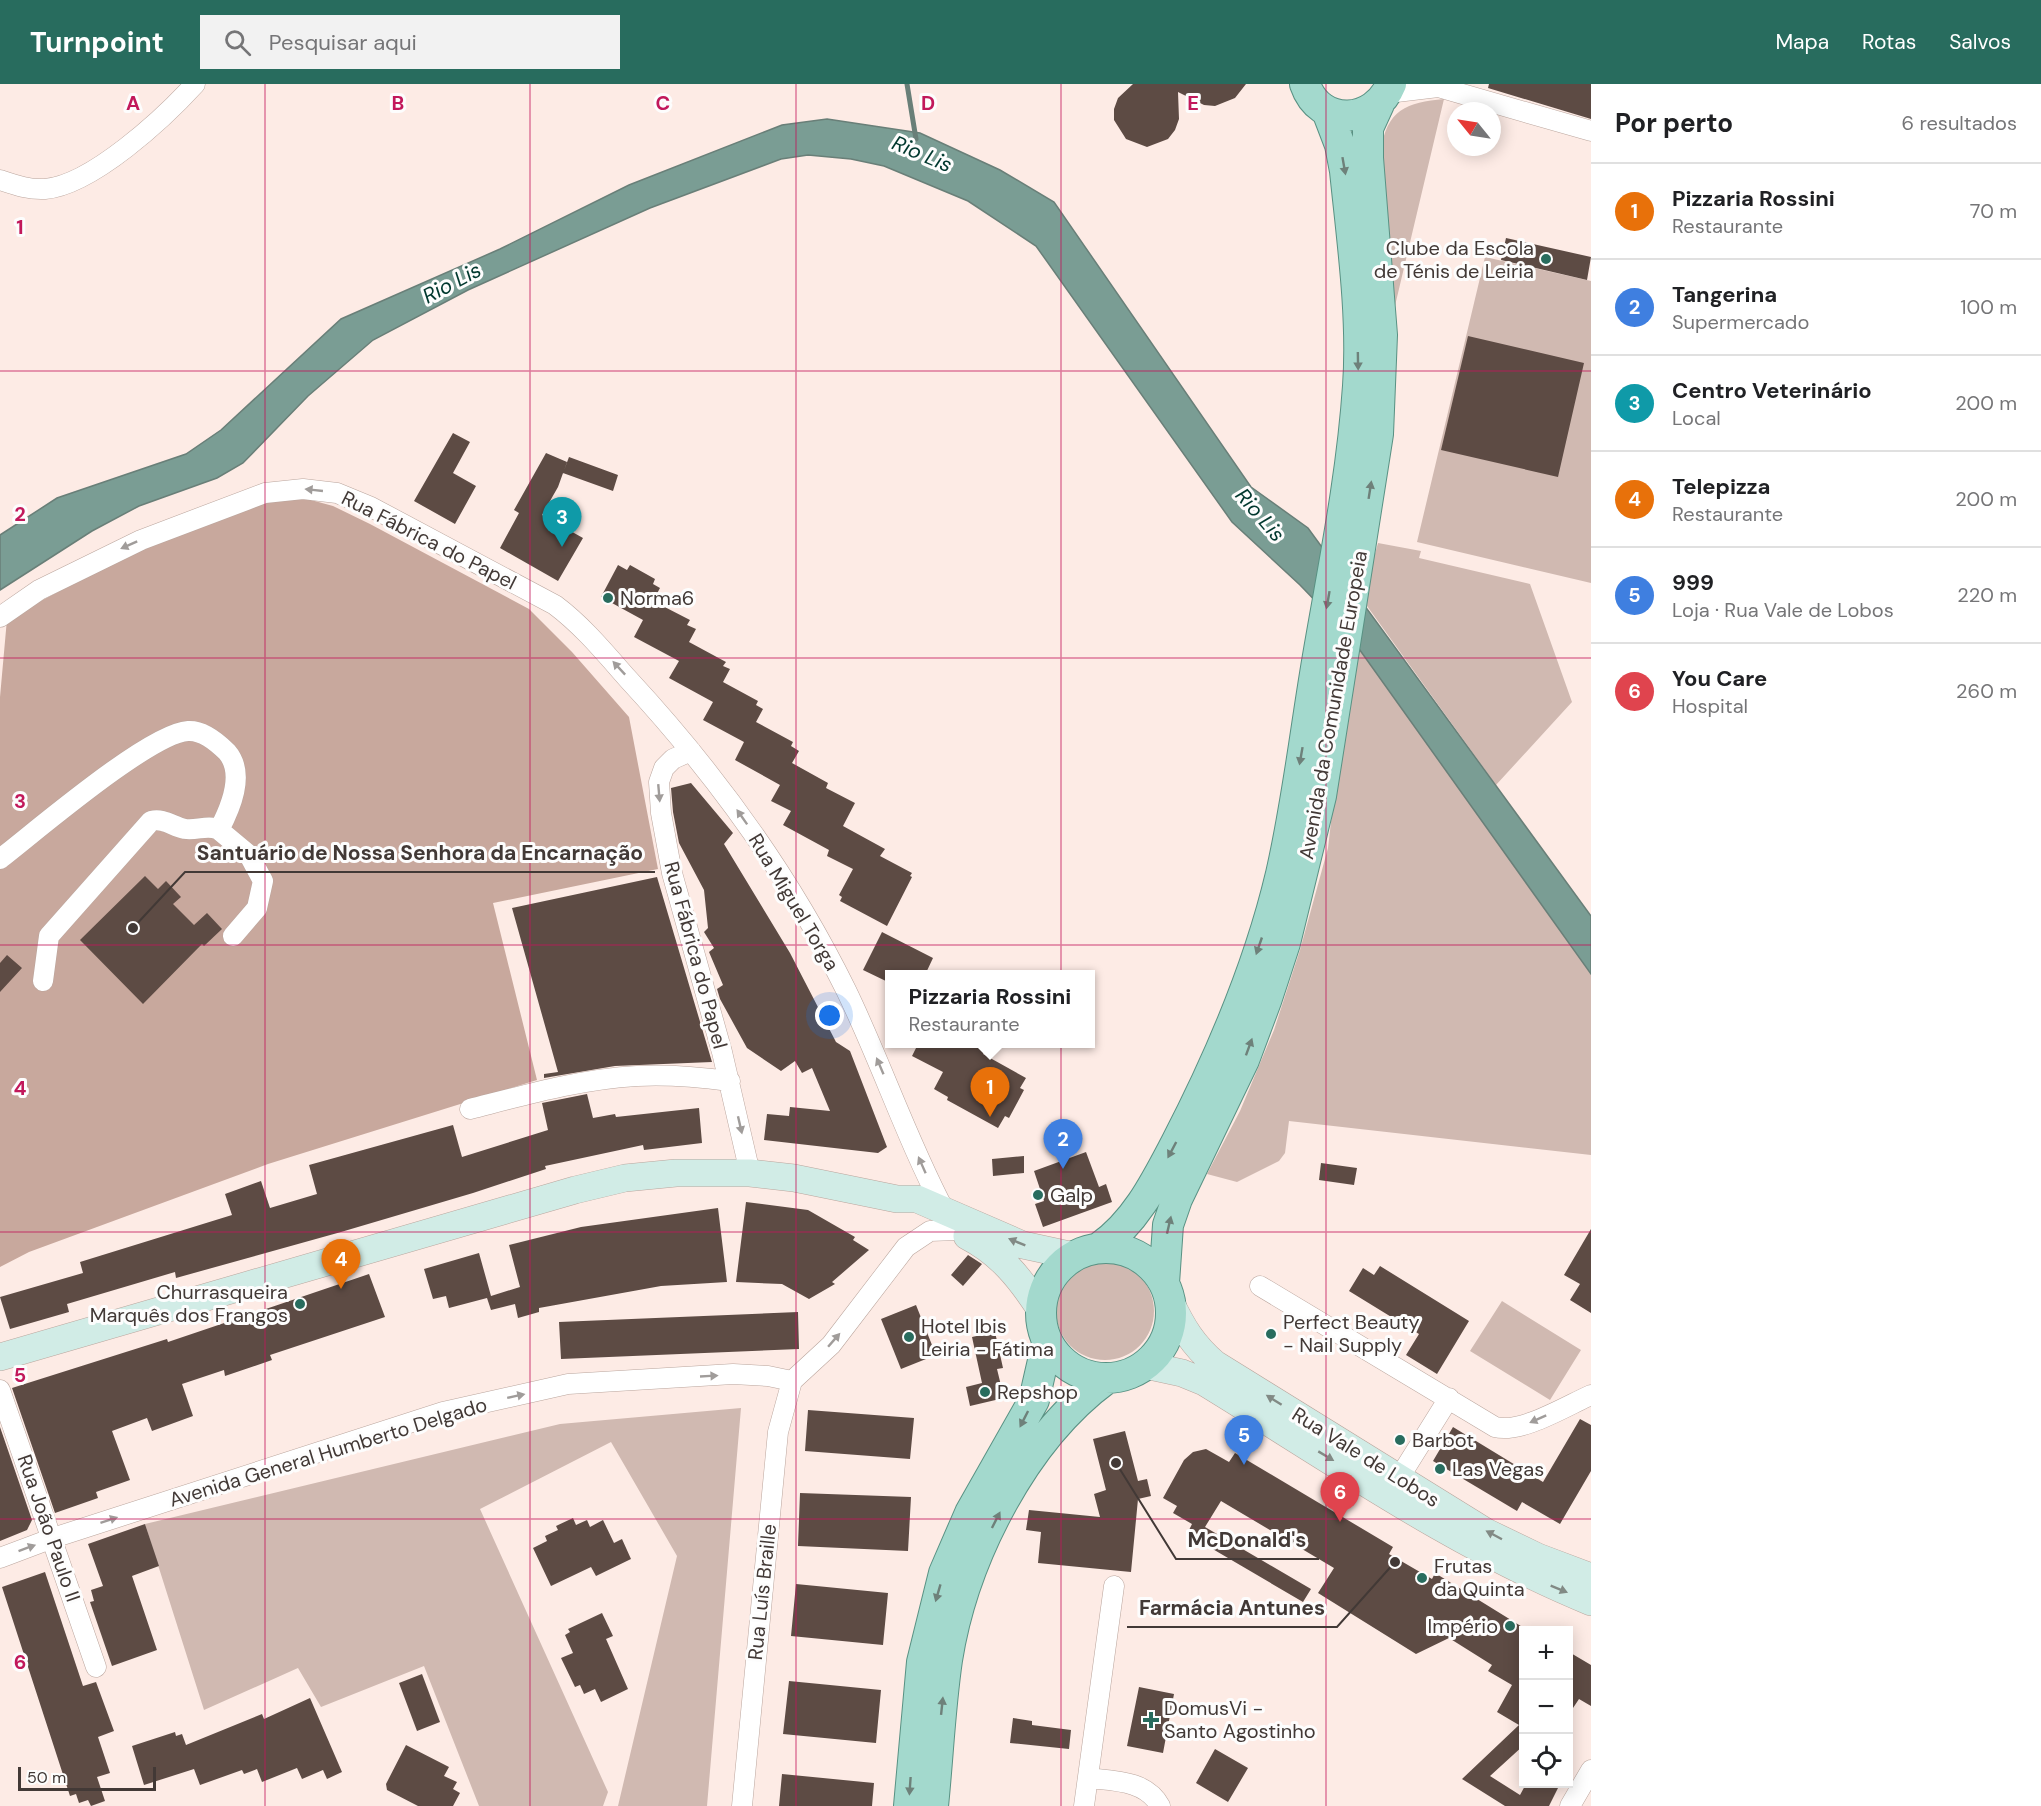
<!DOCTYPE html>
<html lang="pt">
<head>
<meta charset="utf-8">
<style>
  :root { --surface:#fff; --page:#f2f2f2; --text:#202124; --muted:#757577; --line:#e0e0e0; --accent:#286c5e }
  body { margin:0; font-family:"DM Sans",sans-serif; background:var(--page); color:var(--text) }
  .controls { position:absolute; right:18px; bottom:18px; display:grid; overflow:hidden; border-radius:0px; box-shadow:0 3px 15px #0003 }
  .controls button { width:54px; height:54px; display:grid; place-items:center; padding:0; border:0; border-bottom:2px solid var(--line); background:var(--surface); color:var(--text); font:30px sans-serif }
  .compass { position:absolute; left:1447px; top:18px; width:54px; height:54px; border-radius:50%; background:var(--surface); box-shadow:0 3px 15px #0003; rotate:300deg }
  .scale { position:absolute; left:18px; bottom:15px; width:138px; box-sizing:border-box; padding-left:6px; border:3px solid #423936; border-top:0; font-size:16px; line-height:21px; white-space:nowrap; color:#423936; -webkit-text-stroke:4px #fdfdfd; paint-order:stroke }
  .you { position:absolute; left:830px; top:932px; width:21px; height:21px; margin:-15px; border:4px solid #fff; border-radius:50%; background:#1a73e8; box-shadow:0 0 0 9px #1a73e833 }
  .badge { display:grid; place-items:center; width:39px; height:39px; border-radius:50%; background:var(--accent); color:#fff; font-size:20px; font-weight:700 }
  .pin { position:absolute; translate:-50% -50px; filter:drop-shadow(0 2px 3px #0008) }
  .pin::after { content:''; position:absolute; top:32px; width:21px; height:18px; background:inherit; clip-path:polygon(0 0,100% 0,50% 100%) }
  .popup { position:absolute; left:885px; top:886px; width:210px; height:78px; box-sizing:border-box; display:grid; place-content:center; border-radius:0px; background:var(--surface); filter:drop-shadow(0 2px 4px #0005); font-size:20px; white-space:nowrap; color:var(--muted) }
  .popup b { font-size:22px; color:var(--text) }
  .popup::after { content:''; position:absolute; left:50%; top:100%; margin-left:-12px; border:12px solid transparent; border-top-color:var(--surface) }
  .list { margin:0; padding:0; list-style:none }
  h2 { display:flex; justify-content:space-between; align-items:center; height:78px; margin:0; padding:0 24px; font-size:26px }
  h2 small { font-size:20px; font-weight:400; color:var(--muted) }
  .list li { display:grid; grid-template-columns:39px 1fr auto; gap:18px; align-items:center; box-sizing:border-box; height:96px; padding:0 24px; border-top:2px solid var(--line) }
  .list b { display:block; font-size:22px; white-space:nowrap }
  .list p { margin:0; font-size:20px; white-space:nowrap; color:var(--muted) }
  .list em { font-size:20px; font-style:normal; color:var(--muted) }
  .icon { flex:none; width:33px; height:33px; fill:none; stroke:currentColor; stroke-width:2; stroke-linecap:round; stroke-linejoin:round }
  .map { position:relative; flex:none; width:1591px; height:1722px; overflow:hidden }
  header { display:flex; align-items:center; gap:36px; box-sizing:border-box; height:84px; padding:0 30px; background:var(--accent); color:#fff }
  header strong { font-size:28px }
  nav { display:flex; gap:33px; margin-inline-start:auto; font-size:21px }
  .search { width:420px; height:54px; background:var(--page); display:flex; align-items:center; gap:15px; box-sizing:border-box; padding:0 21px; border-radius:0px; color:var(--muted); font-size:22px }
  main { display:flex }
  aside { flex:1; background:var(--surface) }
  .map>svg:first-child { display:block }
</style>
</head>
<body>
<header>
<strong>Turnpoint</strong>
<div class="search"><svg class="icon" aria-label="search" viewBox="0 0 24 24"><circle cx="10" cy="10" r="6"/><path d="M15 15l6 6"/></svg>Pesquisar aqui</div>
<nav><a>Mapa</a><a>Rotas</a><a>Salvos</a></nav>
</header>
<main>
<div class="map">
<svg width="1591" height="1722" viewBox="0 0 1591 1722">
  <rect width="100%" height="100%" fill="#fdebe5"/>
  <path fill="#d0b9b1" d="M1444,15L1394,226L1381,67C1386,26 1407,18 1444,15Z
    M1485,173L1591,197V499L1417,458Z
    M1378,459L1421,467L1419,474L1530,500L1572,618L1496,701L1362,515Z
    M1352,555L1591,890V1071L1289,1037L1285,1069L1279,1077L1237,1098L1207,1090L1240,1027L1274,946L1300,866L1328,764Z
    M1056 1227a49 49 0 1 1 98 0a49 49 0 1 1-98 0Z
    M1502,1217L1581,1266L1550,1316L1470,1267Z
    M741,1324L707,1722H618L677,1472L611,1358L480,1425L608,1708L603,1722H479L424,1582L321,1623L298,1584L204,1626L145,1440L560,1340Z"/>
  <path fill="#c8a89d" d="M300,413L333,422L370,440L529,525L572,568L629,633L658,785L493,819L537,996L268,1080L29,1168L0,1183V613L7,535L99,486L191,443L246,420Z"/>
  <path fill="#7a9d94" stroke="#697f78" stroke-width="1.5" d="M827,35L920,49L1000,86L1054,118L1251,403L1308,444L1591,832V890L1352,555L1300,501L1232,438L1036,162L968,117L884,82L851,75L808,71L781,75L650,124L468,206L373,256L308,312L243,379L217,394L139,422L92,447L0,506V451L57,414L186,370L221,346L341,235L500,165L629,101L782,41Z"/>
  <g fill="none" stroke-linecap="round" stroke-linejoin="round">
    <path stroke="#697f78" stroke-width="5" d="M907,0L916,55"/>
  </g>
  <path fill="#5d4b44" d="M1133,0H1246L1235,14L1215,22L1204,21L1178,8L1179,35L1175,46L1168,55L1147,63L1126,55L1114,36V25L1118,14Z
    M1489,0H1591V35L1488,4Z
    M1506,154L1591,173L1587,196L1501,176Z
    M1468,252L1584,279L1558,393L1441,366Z
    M453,349L470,358L453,389L476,402L455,440L414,417Z
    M546,369L567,378L558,403L542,431L583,454L558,497L500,464L519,429L514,426Z
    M569,373L618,391L613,407L563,389Z
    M618,481L627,486L630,481L655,495L653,500L660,504L653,517L690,536L687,541L696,545L689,558L726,578L723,582L730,585L723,598L758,617L756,621L763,625L756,638L793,658L791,662L799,667L792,679L828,699L826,704L855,719L843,742L885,765L880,772L912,789L910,792L912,793L887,842L840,817L842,813L839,811L853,785L827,772L829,766L783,741L791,727L771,717L780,701L735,676L744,658L703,636L713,618L669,594L679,577L634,553L643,536L601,513Z
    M691,699L733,749L724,760L790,869L836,958L850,967L887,1063L878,1069L764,1056L767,1030L789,1032L790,1023L830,1027L812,984L802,989L795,977L781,987L747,964L720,915L717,905L723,901L709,868L714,864L704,848L708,844L704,806L679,759L673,728L671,704Z
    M145,792L158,805L166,797L181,813L173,820L194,841L207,829L222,845L204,862L202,860L143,920L80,856Z
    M657,793L712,978L615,982L544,994V990L558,988L512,824Z
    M882,848L933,874L925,891H890V899L863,886Z
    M7,871L22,884L0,908V879Z
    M918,960H988L983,970L1026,994L1020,1004L1024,1006L1009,1034L1005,1032L998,1044L947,1016L948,1013L934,1005L943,988L912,972Z
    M587,1010L593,1034L615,1030L616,1033L699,1024L702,1059L644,1066L643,1061L545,1082L546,1085L473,1109L341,1148L176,1194L175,1188L67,1220L69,1228L10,1245L0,1213L83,1189L80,1178L232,1131L225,1110L261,1097L270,1124L317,1110L309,1081L453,1041L462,1073L548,1046L542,1019Z
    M1086,1068L1099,1103L1106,1100L1112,1118L1043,1143L1035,1120L1044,1117L1034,1087Z
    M1024,1072V1089L993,1092L992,1075Z
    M1321,1079L1357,1084L1354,1101L1319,1096Z
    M746,1118L808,1126L855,1153L853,1156L869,1166L832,1198L835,1200L809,1215L782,1200L736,1198Z
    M718,1124L727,1198L661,1202L539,1224V1228L518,1234L515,1220L491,1226L487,1214L449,1224L446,1212L433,1215L424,1185L479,1169L491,1212L520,1203L509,1161L581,1143Z
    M1591,1145V1229L1570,1216L1580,1200L1564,1191Z
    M968,1171L982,1180L963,1202L951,1191Z
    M1380,1182L1469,1237L1437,1290L1406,1271L1419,1250L1349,1207L1363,1184L1374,1191Z
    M369,1190L385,1233L270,1271L272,1276L225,1292L224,1286L182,1300L193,1332L152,1347L147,1334L112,1347L130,1396L96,1408L98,1414L55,1429L12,1304L167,1255L168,1258Z
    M916,1221L936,1271L901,1285L881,1235Z
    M798,1228L799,1265L561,1275L559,1238Z
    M995,1248L1003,1284L997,1285L1004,1314L970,1322L966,1303L982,1299L972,1253Z
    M808,1326L914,1334L910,1375L805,1367Z
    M1580,1335L1591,1341V1387L1560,1440L1522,1418L1517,1427L1433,1377L1453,1343L1543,1398Z
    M0,1343L32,1436L27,1446L0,1457Z
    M1125,1347L1138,1397L1147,1395L1151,1412L1138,1415L1131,1488L1038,1479L1041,1448L1026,1446L1029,1426L1100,1433L1094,1410L1106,1406L1093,1355Z
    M1206,1365L1229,1378L1235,1369L1393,1463L1389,1470L1432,1495L1435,1489L1524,1544V1661L1490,1692L1520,1711L1526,1700H1550L1558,1704L1549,1722H1505L1462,1695L1519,1641L1497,1628L1512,1601L1488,1587L1492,1581L1449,1554L1416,1570L1318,1509L1334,1484L1221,1417L1205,1443L1311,1505L1303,1518L1187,1450L1192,1440L1173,1429L1177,1422L1163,1414L1184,1376L1193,1368Z
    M800,1409L911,1413L908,1467L798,1462Z
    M573,1434L576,1441L587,1436L590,1443L603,1436L614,1459L622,1455L631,1475L596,1492L591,1483L551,1502L533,1464L547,1457L545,1452L558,1446L556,1442Z
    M145,1440L159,1482L132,1492L157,1566L112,1582L90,1518L94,1517L91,1506L103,1502L88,1460Z
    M45,1488L83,1602L96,1598L114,1647L98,1653L110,1689L97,1693L105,1717L91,1722L88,1716L79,1719L76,1710L70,1712L2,1503Z
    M796,1500L888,1509L883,1561L791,1552Z
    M602,1529L613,1552L606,1555L628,1605L601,1618L595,1605L584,1610L580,1601L575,1603L561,1574L573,1569L565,1551L570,1548L568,1545Z
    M1569,1568L1591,1581V1622L1579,1615L1569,1630Z
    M422,1590L440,1638L417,1647L399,1599Z
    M789,1597L881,1606L876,1659L783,1650Z
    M1139,1603L1174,1610L1163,1669L1127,1662Z
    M310,1614L342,1688L327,1695L323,1686L302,1695L297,1684L262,1698L257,1685L244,1690L242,1686L200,1701L194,1685L144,1701L132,1662L175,1648L176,1652L182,1650L186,1661L262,1630L264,1635Z
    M1013,1634L1032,1637V1641L1071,1646L1069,1665L1010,1659Z
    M406,1661L449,1683L444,1692L457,1698L453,1705L460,1709L453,1722H418L387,1706L386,1700Z
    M1215,1665L1248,1684L1228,1718L1196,1699Z
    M782,1690L874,1699L872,1722H779Z"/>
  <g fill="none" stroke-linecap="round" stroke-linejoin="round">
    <g stroke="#baa59d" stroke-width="21">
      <path id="minor" d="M1388,9L1438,3L1591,47
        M0,96C15,101 29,106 45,105C92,101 164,34 195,0
        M0,533L39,506L141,456L265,409L303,405L337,409L371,423L555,521C583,542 605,569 628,595C714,688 790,792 846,906C881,978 906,1054 944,1126
        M691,667L673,675L664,684L659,698L661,729L672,789L722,968L750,1089
        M219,746L249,771L263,797L257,824L233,852
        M0,775C35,748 150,649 188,647C203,646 217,658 227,668C246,690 230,725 219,746C208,740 197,747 185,745C172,742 164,734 151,737L49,852L43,897
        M470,1025C525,1011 581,995 637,992C668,990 699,993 730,997
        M1260,1202L1495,1343C1521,1350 1566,1322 1591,1311
        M0,1306L96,1583
        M1399,1394L1449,1314
        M0,1474L53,1454L443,1328L568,1300L733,1290L768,1292L792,1297
        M1088,1694C1114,1697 1146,1696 1160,1722
        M742,1722L778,1348L792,1297L831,1261L906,1163L930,1147L956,1146
        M1084,1722L1114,1502
        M1570,1722L1591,1686"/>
    </g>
    <g stroke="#baa59d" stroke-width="28">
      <path id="secondary" d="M967,1152C1000,1169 1020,1194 1040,1225
        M1170,1217C1182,1243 1193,1261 1215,1280L1486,1448L1538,1473L1591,1493
        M0,1273L575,1106L625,1094L676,1089H750L794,1094L897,1115H917L1023,1161L1074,1172
        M1145,1281L1182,1289L1204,1298C1330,1375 1454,1462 1591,1518"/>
    </g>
    <g stroke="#599183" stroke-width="32">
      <path id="primary" d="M1305,0C1320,44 1375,40 1391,0
        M1100,1163C1136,1138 1156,1097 1176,1059C1220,974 1259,883 1281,790C1298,716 1306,640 1319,566C1334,479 1352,391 1358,302C1363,234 1352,155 1345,87L1340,61L1327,27
        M1041 1229a65 65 0 1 1 130 0a65 65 0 1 1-130 0Z
        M1164,1199L1168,1141L1177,1115L1244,976L1266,917L1285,859L1321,712L1378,350L1382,251L1368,74V44L1379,20
        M909,1722L922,1578L944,1489L970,1429L1034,1316L1047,1259
        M933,1722C938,1673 940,1624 947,1576C963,1475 1023,1356 1106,1295"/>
    </g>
    <use href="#minor" stroke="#fff" stroke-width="20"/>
    <use href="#secondary" stroke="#d1ece6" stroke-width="27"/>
    <use href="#primary" stroke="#a3d9cd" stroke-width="30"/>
  </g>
  <defs><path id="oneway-solid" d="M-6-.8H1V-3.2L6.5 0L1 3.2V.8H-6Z" transform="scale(1.5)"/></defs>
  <g fill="#6e817a">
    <use href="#oneway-solid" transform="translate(1344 82) rotate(80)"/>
    <use href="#oneway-solid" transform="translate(1358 277) rotate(89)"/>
    <use href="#oneway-solid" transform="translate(1370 406) rotate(-81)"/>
    <use href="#oneway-solid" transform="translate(1328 516) rotate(100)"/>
    <use href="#oneway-solid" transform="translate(1301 672) rotate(100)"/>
    <use href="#oneway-solid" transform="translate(1259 862) rotate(109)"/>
    <use href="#oneway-solid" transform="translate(1249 963) rotate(-70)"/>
    <use href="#oneway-solid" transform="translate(1172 1066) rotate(118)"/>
    <use href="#oneway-solid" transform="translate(1169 1141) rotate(-77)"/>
    <use href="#oneway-solid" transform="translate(1024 1335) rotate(117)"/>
    <use href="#oneway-solid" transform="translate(996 1436) rotate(-63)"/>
    <use href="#oneway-solid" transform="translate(938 1509) rotate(106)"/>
    <use href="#oneway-solid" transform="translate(942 1622) rotate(-84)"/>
    <use href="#oneway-solid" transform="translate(910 1702) rotate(94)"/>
  </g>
  <g fill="#a09c9a">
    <use href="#oneway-solid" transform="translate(314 406) rotate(-174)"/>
    <use href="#oneway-solid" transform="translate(129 461) rotate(156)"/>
    <use href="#oneway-solid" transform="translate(619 584) rotate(-133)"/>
    <use href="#oneway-solid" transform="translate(659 709) rotate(85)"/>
    <use href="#oneway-solid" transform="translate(742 733) rotate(-125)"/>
    <use href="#oneway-solid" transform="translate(880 982) rotate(-113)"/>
    <use href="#oneway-solid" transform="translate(740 1041) rotate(77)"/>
    <use href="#oneway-solid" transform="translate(922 1081) rotate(-114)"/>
    <use href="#oneway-solid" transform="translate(834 1256) rotate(-49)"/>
    <use href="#oneway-solid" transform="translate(709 1292) rotate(-3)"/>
    <use href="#oneway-solid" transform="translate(516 1312) rotate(-12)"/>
    <use href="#oneway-solid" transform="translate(1538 1335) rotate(156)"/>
    <use href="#oneway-solid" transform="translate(109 1436) rotate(-18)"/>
    <use href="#oneway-solid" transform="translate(27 1464) rotate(-20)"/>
  </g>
  <g fill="#828a85">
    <use href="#oneway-solid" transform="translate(1017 1158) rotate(-158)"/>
    <use href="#oneway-solid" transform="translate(1274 1316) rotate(-148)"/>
    <use href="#oneway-solid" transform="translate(1326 1372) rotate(31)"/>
    <use href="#oneway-solid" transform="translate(1494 1451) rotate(-152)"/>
    <use href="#oneway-solid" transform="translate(1559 1505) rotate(22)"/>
  </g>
  <path fill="none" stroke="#c2185b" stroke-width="1.5" stroke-opacity="0.55" d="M265,0V1722M530,0V1722M796,0V1722M1061,0V1722M1326,0V1722M0,287H1591M0,574H1591M0,861H1591M0,1148H1591M0,1435H1591"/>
  <g fill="#286c5e" stroke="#fdfdfd" stroke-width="2">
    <circle cx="1546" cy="175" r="6"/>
    <circle cx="608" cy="514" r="6"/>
    <circle cx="1038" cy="1111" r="6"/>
    <circle cx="300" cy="1220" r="6"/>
    <circle cx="1271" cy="1250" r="6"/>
    <circle cx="909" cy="1253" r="6"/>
    <circle cx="985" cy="1308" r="6"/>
    <circle cx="1400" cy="1356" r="6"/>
    <circle cx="1440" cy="1385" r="6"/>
    <circle cx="1422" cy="1494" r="6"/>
    <circle cx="1510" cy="1542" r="6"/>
    <path d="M1148 1627h6v6h6v6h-6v6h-6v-6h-6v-6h6z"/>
  </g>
  <g text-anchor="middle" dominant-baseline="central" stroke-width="6" stroke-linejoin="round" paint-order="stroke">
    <g font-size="20" fill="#423936" stroke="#fdfdfd" text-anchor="start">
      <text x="1534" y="164" text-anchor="end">Clube da Escola<tspan x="1534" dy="23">de Ténis de Leiria</tspan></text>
      <text x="620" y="514">Norma6</text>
      <text x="1050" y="1111">Galp</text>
      <text x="288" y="1208" text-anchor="end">Churrasqueira<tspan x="288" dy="23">Marquês dos Frangos</tspan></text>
      <text x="1283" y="1238">Perfect Beauty<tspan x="1283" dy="23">- Nail Supply</tspan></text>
      <text x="921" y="1242">Hotel Ibis<tspan x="921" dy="23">Leiria - Fátima</tspan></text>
      <text x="997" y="1308">Repshop</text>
      <text x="1412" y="1356">Barbot</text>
      <text x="1452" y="1385">Las Vegas</text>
      <text x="1434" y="1482">Frutas<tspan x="1434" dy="23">da Quinta</tspan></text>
      <text x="1498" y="1542" text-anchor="end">Império</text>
      <text x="1164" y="1624">DomusVi -<tspan x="1164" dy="23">Santo Agostinho</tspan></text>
    </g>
    <g font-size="20" fill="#423936" stroke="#fdfdfd">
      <text transform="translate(429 456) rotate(27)">Rua Fábrica do Papel</text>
      <text transform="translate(1333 621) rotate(-80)">Avenida da Comunidade Europeia</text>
      <text transform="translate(794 818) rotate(59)">Rua Miguel Torga</text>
      <text transform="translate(696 871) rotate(75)">Rua Fábrica do Papel</text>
      <text transform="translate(328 1368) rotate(-17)">Avenida General Humberto Delgado</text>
      <text transform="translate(1366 1373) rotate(32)">Rua Vale de Lobos</text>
      <text transform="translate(49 1444) rotate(71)">Rua João Paulo II</text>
      <text transform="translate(762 1508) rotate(-84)">Rua Luís Braille</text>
    </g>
    <g font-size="21" font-style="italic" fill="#00382e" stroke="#fdfdfd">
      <text transform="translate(922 70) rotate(23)">Rio Lis</text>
      <text transform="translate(452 199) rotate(-28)">Rio Lis</text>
      <text transform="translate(1260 431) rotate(49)">Rio Lis</text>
    </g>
  </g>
  <g font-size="20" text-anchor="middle" font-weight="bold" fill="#c2185b" stroke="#fdfdfd" stroke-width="6" stroke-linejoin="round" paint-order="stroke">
    <text x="133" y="26">A</text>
    <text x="398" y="26">B</text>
    <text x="663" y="26">C</text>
    <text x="928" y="26">D</text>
    <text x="1193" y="26">E</text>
    <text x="20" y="150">1</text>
    <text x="20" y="437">2</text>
    <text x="20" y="724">3</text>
    <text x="20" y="1011">4</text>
    <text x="20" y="1298">5</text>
    <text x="20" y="1585">6</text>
  </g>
  <path fill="none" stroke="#423936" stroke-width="2" d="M133 844L185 788H655M1116 1379L1176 1475H1319M1395 1478L1337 1543H1127"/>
  <g fill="#423936" stroke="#fdfdfd" stroke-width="2">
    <circle cx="133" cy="844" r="6"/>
    <circle cx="1116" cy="1379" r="6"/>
    <circle cx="1395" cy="1478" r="6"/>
  </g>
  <g font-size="21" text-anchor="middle" font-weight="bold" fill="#423936" stroke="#fdfdfd" stroke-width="6" stroke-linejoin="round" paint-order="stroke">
    <text x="420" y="776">Santuário de Nossa Senhora da Encarnação</text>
    <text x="1247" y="1463">McDonald's</text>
    <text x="1232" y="1531">Farmácia Antunes</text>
  </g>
</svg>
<div class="controls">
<button>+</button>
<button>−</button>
<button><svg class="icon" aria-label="locate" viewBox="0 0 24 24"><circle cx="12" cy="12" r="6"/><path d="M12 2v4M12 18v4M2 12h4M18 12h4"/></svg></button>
</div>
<svg class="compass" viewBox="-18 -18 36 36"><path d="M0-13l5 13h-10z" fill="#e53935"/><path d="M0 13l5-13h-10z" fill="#757577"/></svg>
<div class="scale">50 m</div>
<div class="you"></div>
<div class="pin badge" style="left:990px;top:1033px;background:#e8710a">1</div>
<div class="popup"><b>Pizzaria Rossini</b>Restaurante</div>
<div class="pin badge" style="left:1063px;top:1085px;background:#3f7fe0">2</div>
<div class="pin badge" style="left:562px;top:463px;background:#0f9aa8">3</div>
<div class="pin badge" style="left:341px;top:1205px;background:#e8710a">4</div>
<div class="pin badge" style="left:1244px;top:1381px;background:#3f7fe0">5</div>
<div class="pin badge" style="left:1340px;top:1438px;background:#e0444e">6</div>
</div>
<aside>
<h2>Por perto<small>6 resultados</small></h2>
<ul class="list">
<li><span class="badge" style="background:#e8710a">1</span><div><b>Pizzaria Rossini</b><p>Restaurante</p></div><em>70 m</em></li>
<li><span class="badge" style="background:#3f7fe0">2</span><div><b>Tangerina</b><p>Supermercado</p></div><em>100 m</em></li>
<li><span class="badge" style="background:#0f9aa8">3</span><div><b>Centro Veterinário</b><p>Local</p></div><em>200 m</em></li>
<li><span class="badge" style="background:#e8710a">4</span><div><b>Telepizza</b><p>Restaurante</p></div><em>200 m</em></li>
<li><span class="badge" style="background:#3f7fe0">5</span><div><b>999</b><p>Loja · Rua Vale de Lobos</p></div><em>220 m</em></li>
<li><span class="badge" style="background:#e0444e">6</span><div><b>You Care</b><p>Hospital</p></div><em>260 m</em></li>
</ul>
</aside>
</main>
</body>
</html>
